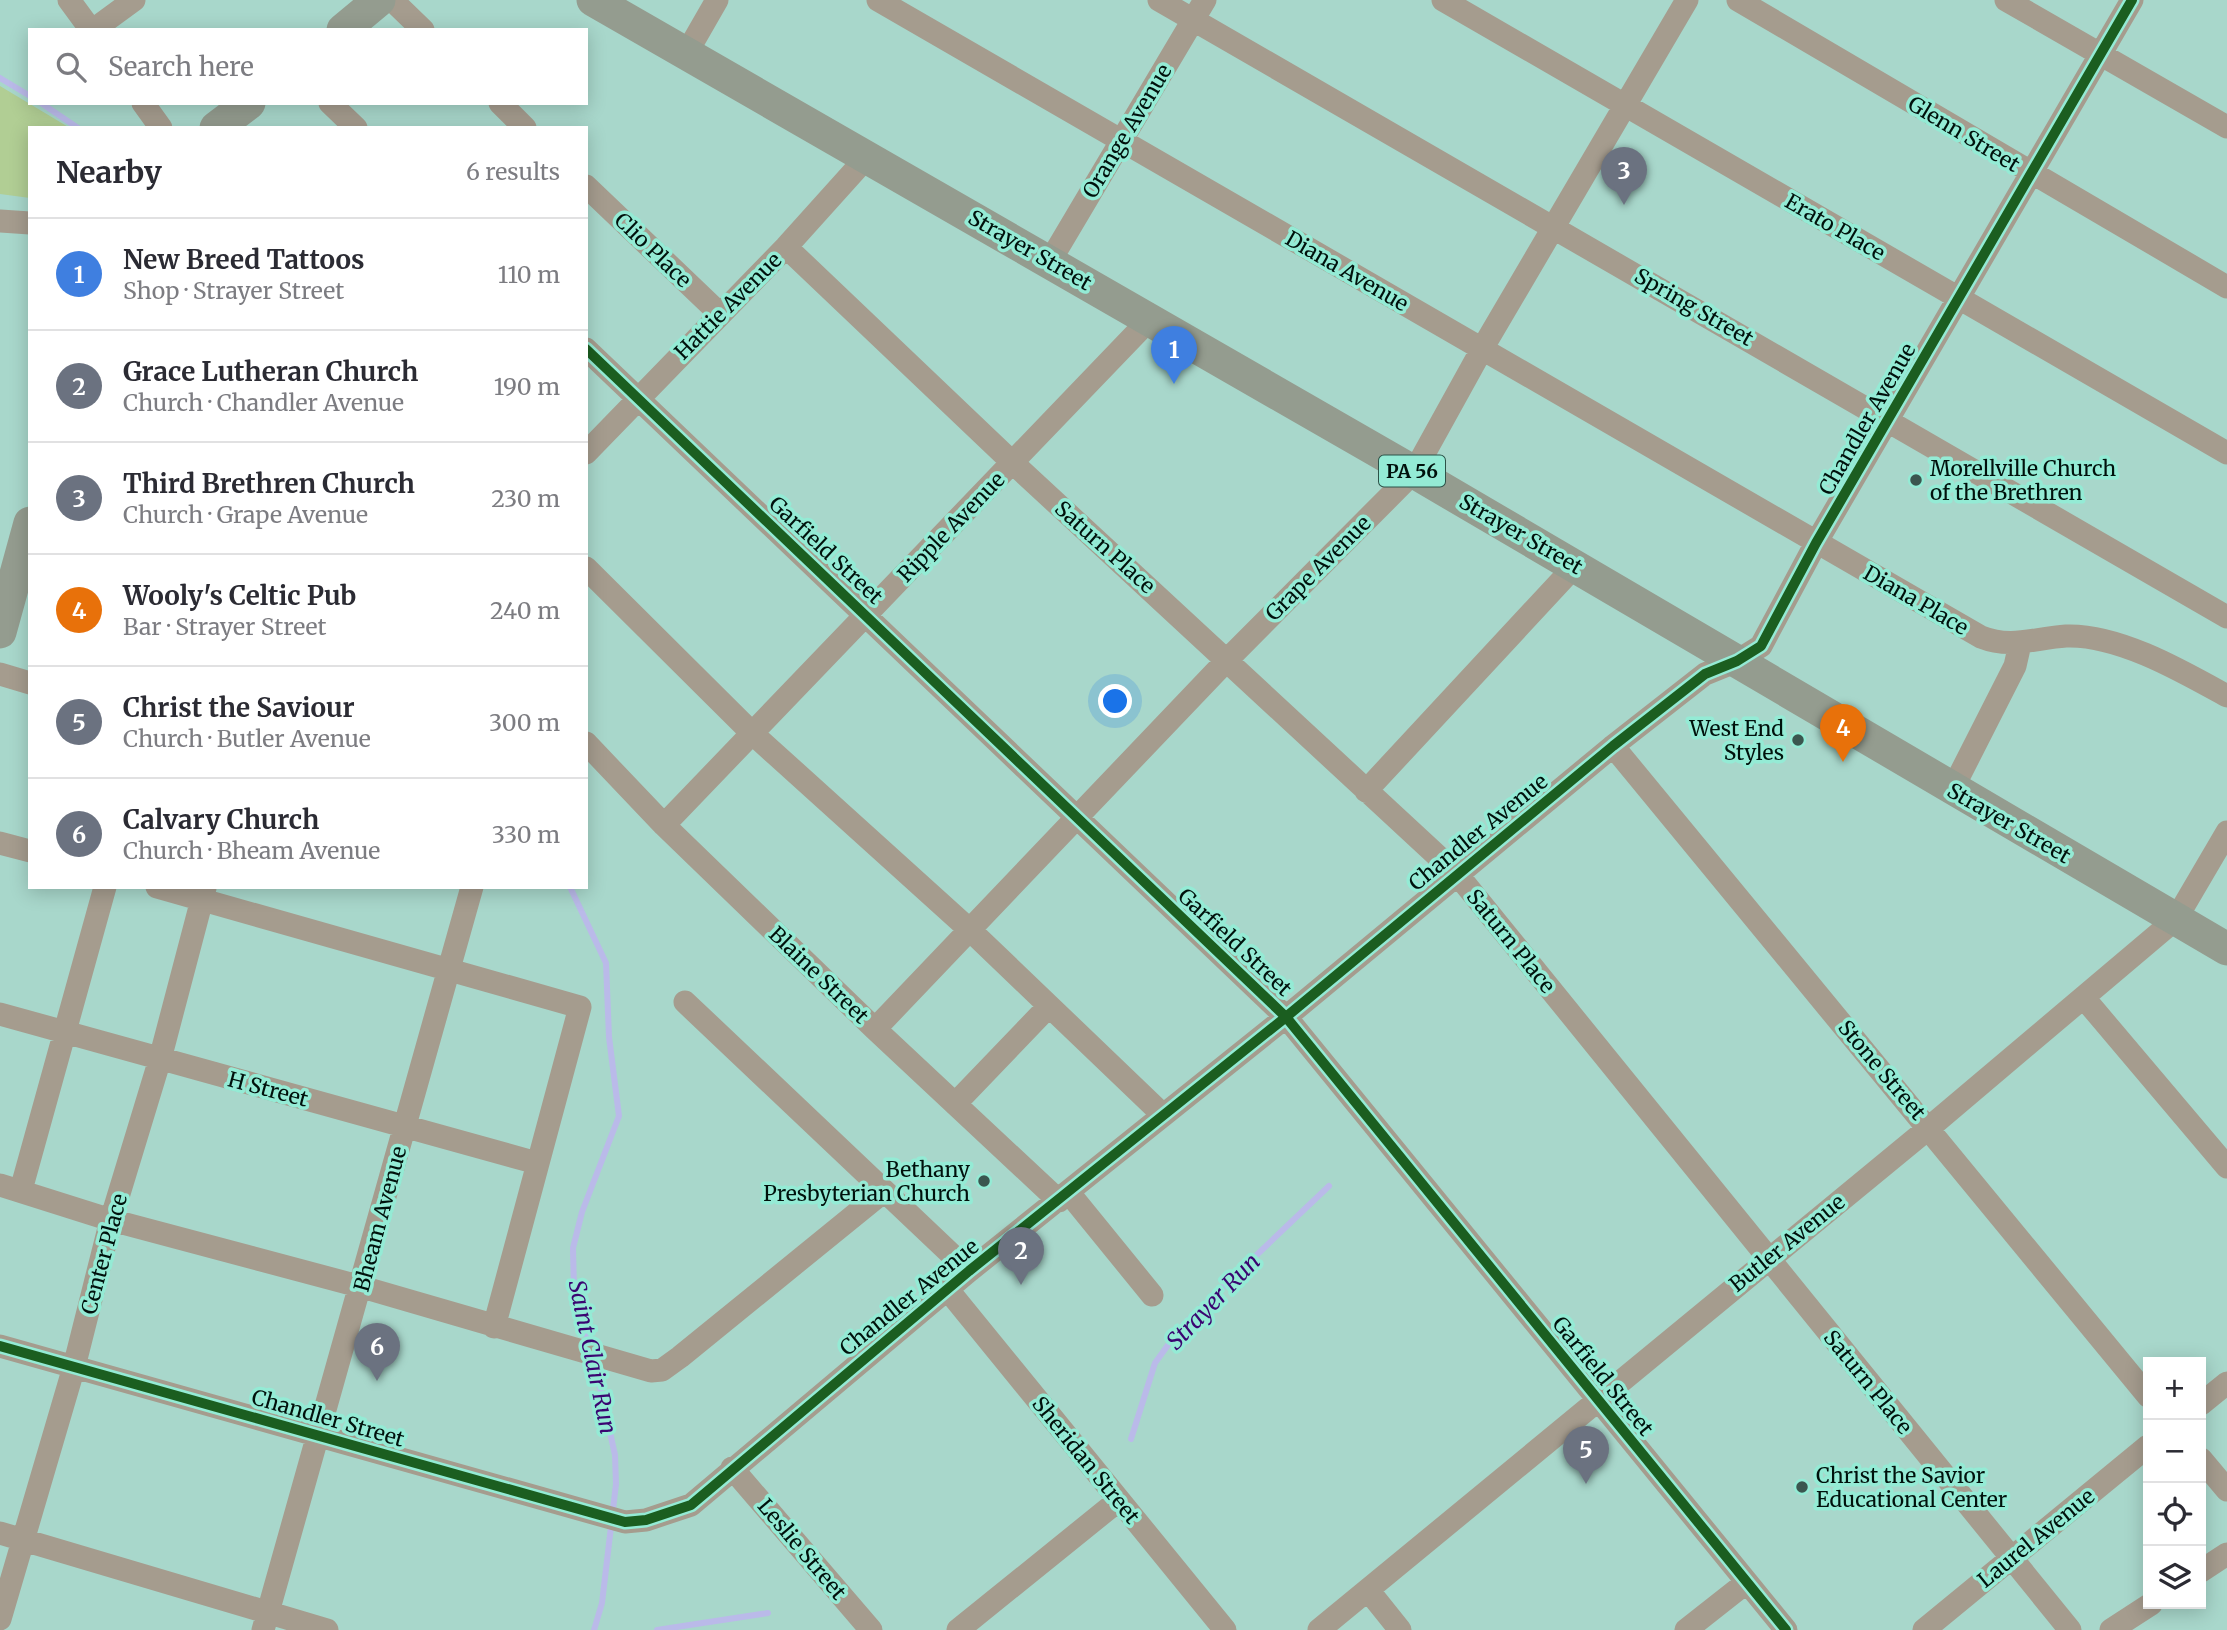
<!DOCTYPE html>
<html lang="en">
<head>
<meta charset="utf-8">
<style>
  :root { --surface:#fff; --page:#f7f7f7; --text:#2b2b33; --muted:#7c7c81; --line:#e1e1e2; --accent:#3b564f }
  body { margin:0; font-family:Merriweather,serif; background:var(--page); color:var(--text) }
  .controls { position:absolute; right:21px; bottom:21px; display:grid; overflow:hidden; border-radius:0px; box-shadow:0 4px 18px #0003 }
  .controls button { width:63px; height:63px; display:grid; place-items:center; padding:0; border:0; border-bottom:2px solid var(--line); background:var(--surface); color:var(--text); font:35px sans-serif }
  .you { position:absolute; left:1116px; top:702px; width:24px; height:24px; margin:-18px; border:5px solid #fff; border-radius:50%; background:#1a73e8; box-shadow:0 0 0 10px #1a73e833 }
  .badge { display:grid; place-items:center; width:46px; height:46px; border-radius:50%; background:var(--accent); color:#fff; font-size:23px; font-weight:700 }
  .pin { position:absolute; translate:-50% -58px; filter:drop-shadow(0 2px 4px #0008) }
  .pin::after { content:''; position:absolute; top:37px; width:24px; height:21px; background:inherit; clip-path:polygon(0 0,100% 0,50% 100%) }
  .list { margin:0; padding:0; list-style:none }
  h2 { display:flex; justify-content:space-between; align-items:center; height:91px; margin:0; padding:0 28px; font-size:30px }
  h2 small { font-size:23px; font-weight:400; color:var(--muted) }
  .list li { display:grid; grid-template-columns:46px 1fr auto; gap:21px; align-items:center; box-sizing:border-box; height:112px; padding:0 28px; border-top:2px solid var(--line) }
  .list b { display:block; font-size:26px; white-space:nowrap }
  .list p { margin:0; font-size:23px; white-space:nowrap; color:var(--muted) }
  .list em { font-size:23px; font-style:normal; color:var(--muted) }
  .icon { flex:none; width:38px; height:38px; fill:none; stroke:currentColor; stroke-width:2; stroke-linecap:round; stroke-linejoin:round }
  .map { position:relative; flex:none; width:2227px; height:1630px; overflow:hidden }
  .search { position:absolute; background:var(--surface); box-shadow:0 4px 18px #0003; left:28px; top:28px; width:560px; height:77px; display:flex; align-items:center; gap:18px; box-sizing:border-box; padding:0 24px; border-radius:0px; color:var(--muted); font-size:26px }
  .panel { position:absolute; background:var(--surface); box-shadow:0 4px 18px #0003; left:28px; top:126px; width:560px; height:763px; border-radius:0px }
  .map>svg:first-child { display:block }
</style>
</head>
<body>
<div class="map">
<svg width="2227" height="1630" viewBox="0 0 2227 1630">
  <rect width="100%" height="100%" fill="#a8d7cb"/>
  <path fill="#b1ce94" d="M0,86L70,128H30V198L0,194Z"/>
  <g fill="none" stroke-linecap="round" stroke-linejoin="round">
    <path stroke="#babae9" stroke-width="6" d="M0,78L30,96
      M41,103L78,128
      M570,887L606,963L609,1037L619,1116L582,1212L573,1248L574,1290L591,1349
      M1131,1439L1155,1363L1181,1327L1329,1186
      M594,1630L602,1603L616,1484L615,1455L594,1360
      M657,1630L768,1613"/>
    <path stroke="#a59c8e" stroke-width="23" d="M69,0L91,30
      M392,0L423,30
      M878,0L1981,637C2011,649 2035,638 2066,636C2118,634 2182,671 2227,696
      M1159,0L2227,617
      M1443,0L2227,453
      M1738,0L2227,287
      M2006,0L2227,127
      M93,30L134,0
      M686,54L717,0
      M143,103L161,128
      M330,103L356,128
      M500,103L525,128
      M586,186L719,313
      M0,221L30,223
      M786,247L1013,463L1457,874L2070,1630
      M1050,261L1205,0
      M586,349L1286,1017L1786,1630
      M586,453L786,247L867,157
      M586,568L753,734L971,931L1163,1115
      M0,674L30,683
      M586,743L664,825L875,1029L1059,1201
      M1613,746L2148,1396
      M1952,790L2015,666L2020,644
      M1366,791L1575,566
      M664,825L1150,319
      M0,843L30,851
      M157,887L580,1007L494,1327
      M2084,998L2227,1167
      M685,1002L969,1271
      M0,1014L537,1163
      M875,1029L1228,659L1414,472L1482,349L1687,0
      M955,1104L1049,1006
      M0,1185L111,1220L362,1287L651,1371L662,1370L680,1357L883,1192
      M21,1190L105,887
      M1069,1193L1152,1295
      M948,1290L1225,1630
      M0,1346L625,1522L646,1520L691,1505L969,1271L1286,1017L1613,746L1705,674L1737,661L1761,646L1816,543L2132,0
      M2201,1404L2227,1383
      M2201,1459L2227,1490
      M732,1468L871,1630
      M0,1533L327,1630
      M2201,1571L2227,1554
      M1368,1590L1400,1630
      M0,1619L74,1367L111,1220L160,1059L205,888
      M263,1630L472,887
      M958,1630L1119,1500
      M1319,1630L1930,1127L2176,919L2227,832
      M1686,1630L1747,1582
      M1924,1630L2148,1446
      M2111,1630L2151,1604"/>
    <path stroke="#949c8f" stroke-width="33" d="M593,0L1414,472L2227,949
      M343,30L379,0
      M216,128L249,103
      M0,632L30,523"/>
    <g stroke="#94ebd5" stroke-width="15">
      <path id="cycleway" d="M586,349L1286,1017L1786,1630
        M0,1346L625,1522L646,1520L691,1505L969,1271L1286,1017L1613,746L1705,674L1737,661L1761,646L1816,543L2132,0"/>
    </g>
    <use href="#cycleway" stroke="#1b5e20" stroke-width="10"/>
  </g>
  <g fill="#3b564f" stroke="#94ebd5" stroke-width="2.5">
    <circle cx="1916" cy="480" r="7"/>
    <circle cx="1798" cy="740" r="7"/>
    <circle cx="984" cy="1181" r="7"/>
    <circle cx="1802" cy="1487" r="7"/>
  </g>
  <g text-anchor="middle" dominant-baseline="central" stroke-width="7" stroke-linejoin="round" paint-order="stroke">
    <rect fill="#94ebd5" stroke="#2c5248" stroke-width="2" x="1379" y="455.5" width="66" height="31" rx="5"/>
    <g font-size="19" font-weight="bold" fill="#00110c">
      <text x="1412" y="471">PA 56</text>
    </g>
    <g font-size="21" fill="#00110c" stroke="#94ebd5">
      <text transform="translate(1127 131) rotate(-59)">Orange Avenue</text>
      <text transform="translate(1964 134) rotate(31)">Glenn Street</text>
      <text transform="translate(1835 227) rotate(30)">Erato Place</text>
      <text transform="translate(653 250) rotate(44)">Clio Place</text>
      <text transform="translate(1030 250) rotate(30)">Strayer Street</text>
      <text transform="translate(1347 271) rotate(30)">Diana Avenue</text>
      <text transform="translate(728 306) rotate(-45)">Hattie Avenue</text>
      <text transform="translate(1694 307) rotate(30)">Spring Street</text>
      <text transform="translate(1867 419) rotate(-60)">Chandler Avenue</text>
      <text transform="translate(951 527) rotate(-46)">Ripple Avenue</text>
      <text transform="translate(1521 534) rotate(30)">Strayer Street</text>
      <text transform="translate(1105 547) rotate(42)">Saturn Place</text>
      <text transform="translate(826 550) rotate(43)">Garfield Street</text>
      <text transform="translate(1318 568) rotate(-45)">Grape Avenue</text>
      <text transform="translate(1916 600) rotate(30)">Diana Place</text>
      <text transform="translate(2009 823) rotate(30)">Strayer Street</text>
      <text transform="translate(1478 832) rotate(-39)">Chandler Avenue</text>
      <text transform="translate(1511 941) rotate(51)">Saturn Place</text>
      <text transform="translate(1235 942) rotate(43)">Garfield Street</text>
      <text transform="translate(819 975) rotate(44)">Blaine Street</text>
      <text transform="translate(1882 1070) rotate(50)">Stone Street</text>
      <text transform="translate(268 1089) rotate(15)">H Street</text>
      <text transform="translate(380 1219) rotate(-75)">Bheam Avenue</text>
      <text transform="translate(1787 1243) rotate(-39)">Butler Avenue</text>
      <text transform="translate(104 1254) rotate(-75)">Center Place</text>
      <text transform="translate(909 1297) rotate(-39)">Chandler Avenue</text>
      <text transform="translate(1603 1376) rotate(51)">Garfield Street</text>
      <text transform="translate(1868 1382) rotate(51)">Saturn Place</text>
      <text transform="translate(328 1418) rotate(16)">Chandler Street</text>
      <text transform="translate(1086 1460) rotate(51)">Sheridan Street</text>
      <text transform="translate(2036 1538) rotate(-39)">Laurel Avenue</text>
      <text transform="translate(802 1549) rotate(50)">Leslie Street</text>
    </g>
    <g font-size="21" fill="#00110c" stroke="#94ebd5" text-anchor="start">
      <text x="1930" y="468">Morellville Church<tspan x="1930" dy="24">of the Brethren</tspan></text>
      <text x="1784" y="728" text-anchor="end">West End<tspan x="1784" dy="24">Styles</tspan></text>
      <text x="970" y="1169" text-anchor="end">Bethany<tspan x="970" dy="24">Presbyterian Church</tspan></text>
      <text x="1816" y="1475">Christ the Savior<tspan x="1816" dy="24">Educational Center</tspan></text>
    </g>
    <g font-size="23" font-style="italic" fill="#3a0571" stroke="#94ebd5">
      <text transform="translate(1213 1301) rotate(-46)">Strayer Run</text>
      <text transform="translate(593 1357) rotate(78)">Saint Clair Run</text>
    </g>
  </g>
</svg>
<div class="controls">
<button>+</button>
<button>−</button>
<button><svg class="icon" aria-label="locate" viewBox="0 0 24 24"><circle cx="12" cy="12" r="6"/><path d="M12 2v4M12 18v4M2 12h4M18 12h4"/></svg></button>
<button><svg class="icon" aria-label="layers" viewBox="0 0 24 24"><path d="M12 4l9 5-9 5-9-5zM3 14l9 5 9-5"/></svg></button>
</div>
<div class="you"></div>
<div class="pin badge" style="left:1174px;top:384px;background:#3f7fe0">1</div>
<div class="pin badge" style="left:1021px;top:1285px;background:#6b7280">2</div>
<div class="pin badge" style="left:1624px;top:205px;background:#6b7280">3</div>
<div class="pin badge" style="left:1843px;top:762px;background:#e8710a">4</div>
<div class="pin badge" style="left:1586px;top:1484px;background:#6b7280">5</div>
<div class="pin badge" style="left:377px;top:1381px;background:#6b7280">6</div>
<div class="search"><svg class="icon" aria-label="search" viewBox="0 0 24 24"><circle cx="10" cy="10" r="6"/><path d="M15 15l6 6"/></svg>Search here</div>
<section class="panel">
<h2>Nearby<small>6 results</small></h2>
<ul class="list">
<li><span class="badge" style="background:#3f7fe0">1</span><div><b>New Breed Tattoos</b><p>Shop · Strayer Street</p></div><em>110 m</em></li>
<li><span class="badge" style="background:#6b7280">2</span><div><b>Grace Lutheran Church</b><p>Church · Chandler Avenue</p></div><em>190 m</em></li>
<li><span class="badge" style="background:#6b7280">3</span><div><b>Third Brethren Church</b><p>Church · Grape Avenue</p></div><em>230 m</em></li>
<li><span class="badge" style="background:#e8710a">4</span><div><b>Wooly's Celtic Pub</b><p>Bar · Strayer Street</p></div><em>240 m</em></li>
<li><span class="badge" style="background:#6b7280">5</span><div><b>Christ the Saviour</b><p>Church · Butler Avenue</p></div><em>300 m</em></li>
<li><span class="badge" style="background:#6b7280">6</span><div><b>Calvary Church</b><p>Church · Bheam Avenue</p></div><em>330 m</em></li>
</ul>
</section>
</div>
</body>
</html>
